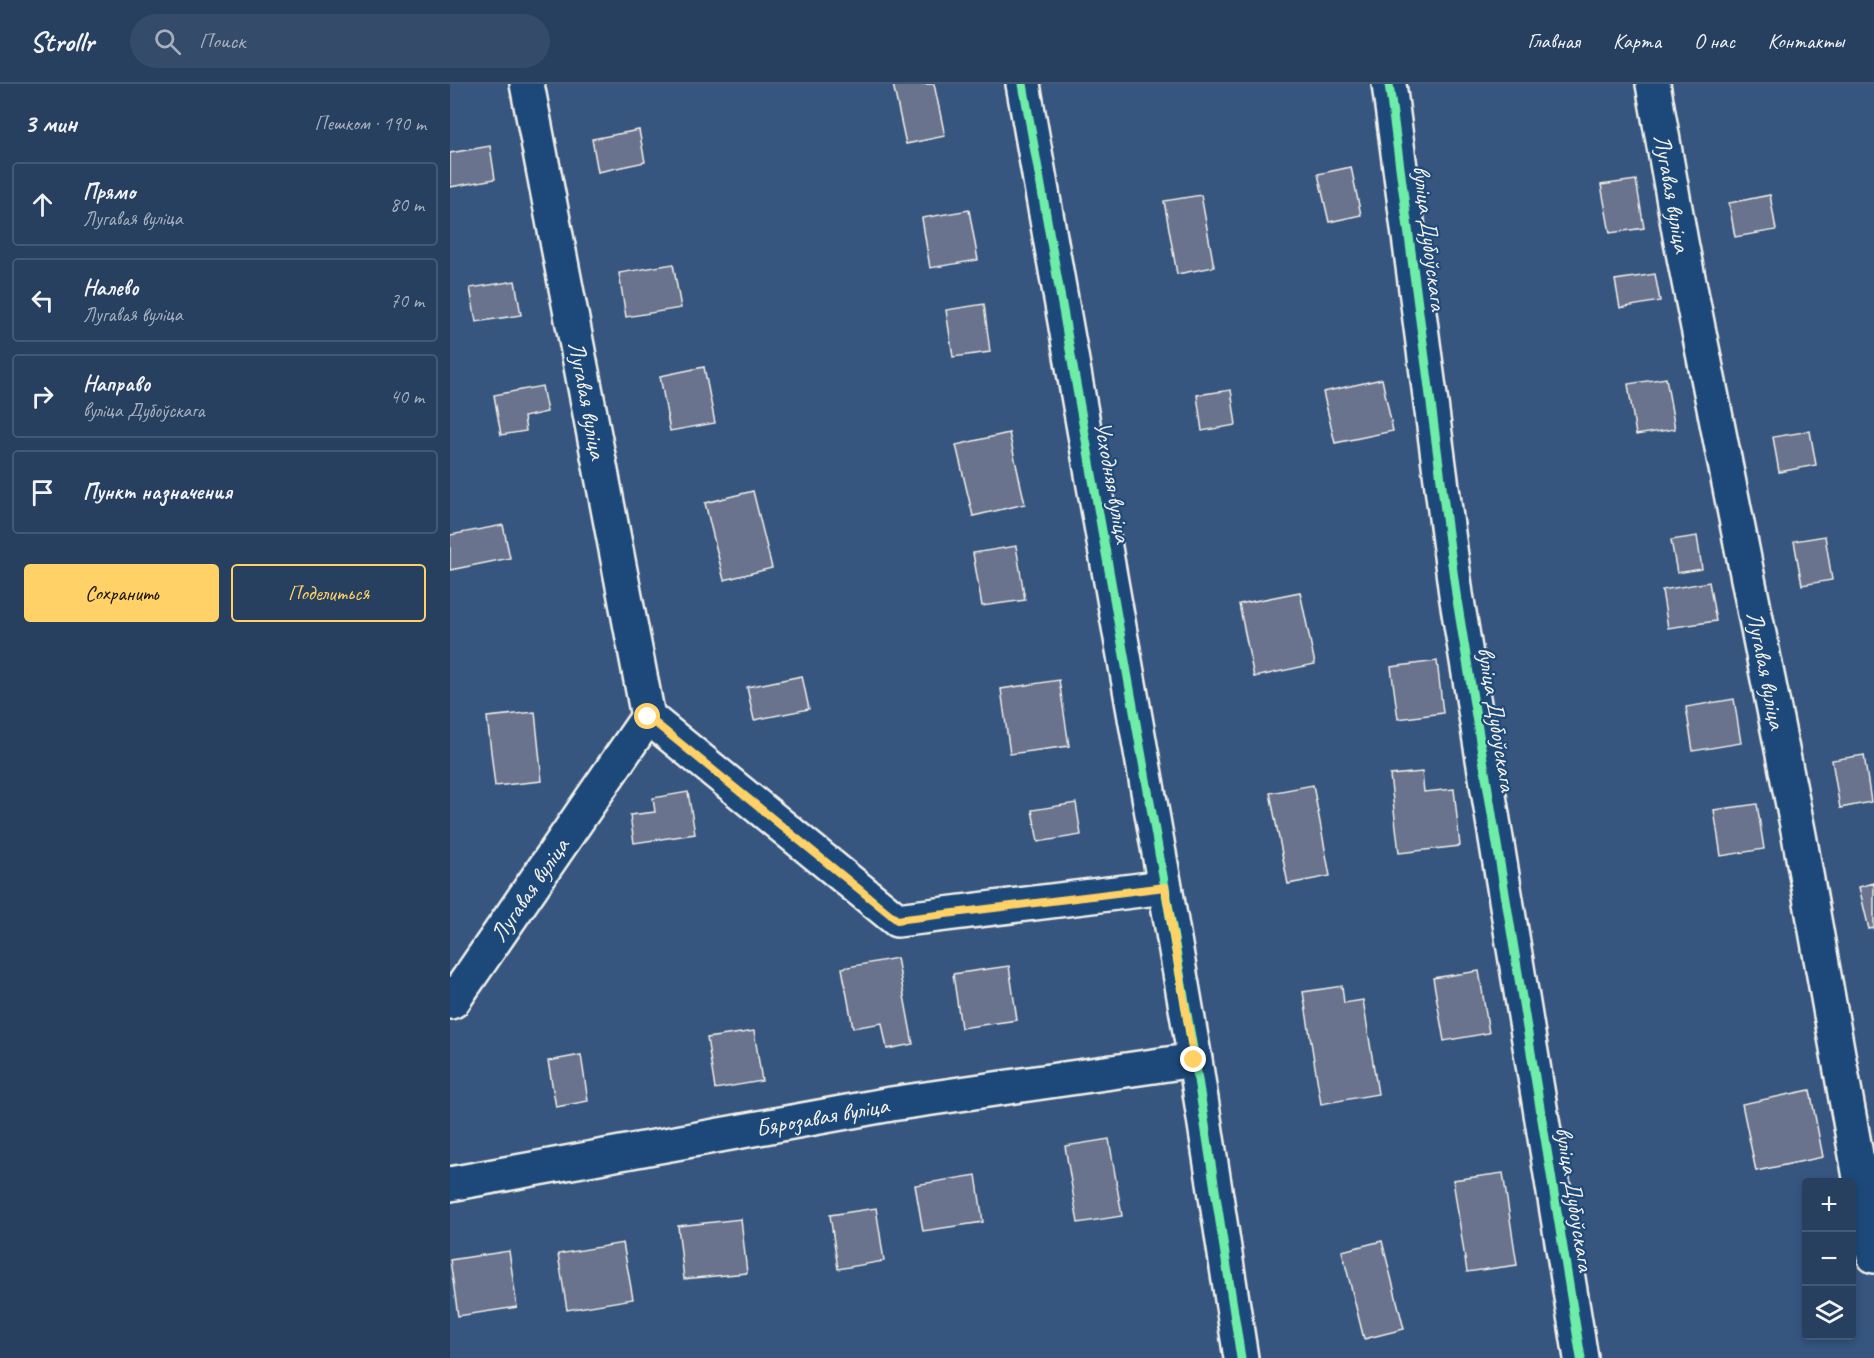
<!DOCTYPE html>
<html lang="ru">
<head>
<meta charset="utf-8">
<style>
  :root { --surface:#284060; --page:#344b69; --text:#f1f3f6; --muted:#a5afbd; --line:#445975; --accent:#ffd166 }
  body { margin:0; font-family:Caveat,sans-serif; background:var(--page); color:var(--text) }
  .controls { position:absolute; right:18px; bottom:18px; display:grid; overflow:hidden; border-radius:6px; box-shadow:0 3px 9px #0003 }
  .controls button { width:54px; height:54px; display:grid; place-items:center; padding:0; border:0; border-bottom:2px solid var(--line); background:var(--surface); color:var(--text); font:30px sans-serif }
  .stop { position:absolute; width:18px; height:18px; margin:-14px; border:4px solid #ffd166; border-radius:50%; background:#fff }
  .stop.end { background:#ffd166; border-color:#fff; box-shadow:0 2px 6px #0008 }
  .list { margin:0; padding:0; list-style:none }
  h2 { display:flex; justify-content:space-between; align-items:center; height:78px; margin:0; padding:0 24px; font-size:26px }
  h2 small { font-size:20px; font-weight:400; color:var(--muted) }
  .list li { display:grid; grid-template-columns:39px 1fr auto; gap:18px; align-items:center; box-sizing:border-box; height:84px; margin:0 12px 12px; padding:0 12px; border:2px solid var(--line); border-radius:6px }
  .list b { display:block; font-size:22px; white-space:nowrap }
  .list p { margin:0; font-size:20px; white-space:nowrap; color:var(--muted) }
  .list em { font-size:20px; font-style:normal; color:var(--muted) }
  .actions { display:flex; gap:12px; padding:18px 24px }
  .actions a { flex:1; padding:14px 0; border:2px solid var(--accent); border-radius:6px; text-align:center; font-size:21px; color:var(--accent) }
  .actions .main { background:var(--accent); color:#111 }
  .icon { flex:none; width:33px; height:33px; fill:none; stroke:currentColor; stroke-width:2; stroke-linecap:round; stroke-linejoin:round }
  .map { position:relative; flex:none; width:1424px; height:1274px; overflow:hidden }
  header { display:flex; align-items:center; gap:36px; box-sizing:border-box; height:84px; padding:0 30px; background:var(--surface); border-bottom:2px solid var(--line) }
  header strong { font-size:28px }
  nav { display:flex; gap:33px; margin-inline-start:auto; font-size:21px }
  .search { width:420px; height:54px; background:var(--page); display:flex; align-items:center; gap:15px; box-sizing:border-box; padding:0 21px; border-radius:33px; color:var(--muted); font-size:22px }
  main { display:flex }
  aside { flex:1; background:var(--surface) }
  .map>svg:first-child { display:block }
</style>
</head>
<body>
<header>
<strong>Strollr</strong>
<div class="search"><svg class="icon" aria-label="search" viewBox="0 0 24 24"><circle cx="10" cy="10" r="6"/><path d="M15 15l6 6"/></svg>Поиск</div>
<nav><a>Главная</a><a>Карта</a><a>О нас</a><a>Контакты</a></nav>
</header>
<main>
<aside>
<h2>3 мин<small>Пешком · 190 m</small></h2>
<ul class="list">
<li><svg class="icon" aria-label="ahead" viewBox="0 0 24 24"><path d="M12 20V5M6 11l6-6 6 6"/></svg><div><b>Прямо</b><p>Лугавая вуліца</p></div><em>80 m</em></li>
<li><svg class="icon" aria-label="left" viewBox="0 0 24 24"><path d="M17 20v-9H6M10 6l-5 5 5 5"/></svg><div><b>Налево</b><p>Лугавая вуліца</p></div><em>70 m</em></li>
<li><svg class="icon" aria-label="right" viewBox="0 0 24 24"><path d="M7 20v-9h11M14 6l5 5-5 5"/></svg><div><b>Направо</b><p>вуліца Дубоўскага</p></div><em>40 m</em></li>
<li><svg class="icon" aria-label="arrive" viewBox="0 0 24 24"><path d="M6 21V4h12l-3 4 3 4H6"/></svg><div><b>Пункт назначения</b></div></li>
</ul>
<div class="actions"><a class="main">Сохранить</a><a>Поделиться</a></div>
</aside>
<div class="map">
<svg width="1424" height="1274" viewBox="0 0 1424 1274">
  <rect width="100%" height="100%" fill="#365680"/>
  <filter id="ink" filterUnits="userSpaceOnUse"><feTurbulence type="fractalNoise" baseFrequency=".0167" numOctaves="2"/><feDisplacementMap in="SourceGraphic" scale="12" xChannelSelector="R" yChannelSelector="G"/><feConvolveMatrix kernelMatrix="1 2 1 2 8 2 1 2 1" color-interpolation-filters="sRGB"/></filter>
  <g filter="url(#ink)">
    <path fill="#6b738d" stroke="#f4f1e8" stroke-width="1.5" d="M443,0H484L495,52L456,60Z
      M189,46L195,78L148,88L142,55Z
      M40,62L45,95L0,103V69Z
      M901,83L911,131L879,138L868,90Z
      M1186,96L1194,144L1160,149L1151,101Z
      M751,111L764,183L727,190L714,117Z
      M1320,111L1326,146L1285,153L1279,119Z
      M519,126L528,176L480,184L472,134Z
      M223,180L231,224L176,233L169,189Z
      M1205,190L1210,217L1170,224L1165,196Z
      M65,197L71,231L26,238L20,204Z
      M534,220L540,268L503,273L496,226Z
      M254,283L265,339L220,347L210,292Z
      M1216,294L1225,345L1186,351L1178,300Z
      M932,295L943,347L885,359L873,308Z
      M92,302L97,328L74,333L76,347L51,351L44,311Z
      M781,306L786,341L752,347L747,311Z
      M1360,347L1366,381L1329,388L1323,353Z
      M559,349L575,420L523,432L506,361Z
      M303,407L322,484L274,496L255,419Z
      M53,441L60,474L0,486V451Z
      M1247,452L1252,485L1227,489L1221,456Z
      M1375,452L1382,496L1352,501L1344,457Z
      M566,462L575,516L532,522L523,469Z
      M1259,498L1266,537L1218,544L1212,506Z
      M850,508L865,580L804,593L789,520Z
      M987,577L993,629L948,635L941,583Z
      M352,592L359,625L304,636L297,603Z
      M609,596L619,662L560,670L551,605Z
      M1284,615L1291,659L1243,667L1236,623Z
      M85,628L92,697L45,702L37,633Z
      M1414,671L1421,718L1390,724L1382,676Z
      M972,688L974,708L1004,705L1010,762L949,769L940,691Z
      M863,701L880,792L838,800L820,709Z
      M238,708L245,750L184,759L180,731L205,728L203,714Z
      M626,719L631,751L588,758L582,726Z
      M1307,720L1314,765L1271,772L1264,726Z
      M1424,799V844L1419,845L1409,803Z
      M447,874L463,960L437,965L432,939L403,944L392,884Z
      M559,882L567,936L511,944L503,890Z
      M1029,887L1039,949L994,957L983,894Z
      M892,902L894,919L913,916L928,1010L871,1020L853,908Z
      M304,947L312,997L265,1005L257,954Z
      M131,971L138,1017L106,1023L98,977Z
      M1360,1006L1373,1073L1306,1087L1292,1020Z
      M659,1055L672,1132L628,1139L615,1062Z
      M1053,1089L1067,1181L1017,1188L1003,1096Z
      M526,1091L533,1138L473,1147L465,1101Z
      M426,1124L434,1177L388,1185L380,1131Z
      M291,1135L297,1189L234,1195L228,1142Z
      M932,1157L954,1245L914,1255L892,1167Z
      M173,1159L183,1215L117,1226L108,1170Z
      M59,1167L67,1223L8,1232L0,1176Z"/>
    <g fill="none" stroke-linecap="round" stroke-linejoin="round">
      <g stroke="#f4f1e8" stroke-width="38">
        <g id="minor">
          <path id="s1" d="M77,0L198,633"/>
          <path d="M573,0L715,803L745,976L791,1274"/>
          <path d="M939,0L1006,510L1131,1274"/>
          <path id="s2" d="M1203,0L1231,158L1349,751L1424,1172"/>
          <path id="s3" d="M0,918L3,917L198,633L447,836L715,803"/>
          <path id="s4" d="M0,1100L441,1020L745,976"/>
        </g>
      </g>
      <use href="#minor" stroke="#1f4a7a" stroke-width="33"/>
      <g stroke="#1f4a7a" stroke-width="13">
        <path id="cycleway" d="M573,0L715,803L745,976L791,1274
          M939,0L1006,510L1131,1274"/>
      </g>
      <use href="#cycleway" stroke="#6deda7" stroke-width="9"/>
    </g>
  </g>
  <g fill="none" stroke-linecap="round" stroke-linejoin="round" filter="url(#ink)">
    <path stroke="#ffd166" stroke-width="8" d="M198,633L447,836L715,803L744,976"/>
  </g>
  <g text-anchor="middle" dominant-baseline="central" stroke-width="4.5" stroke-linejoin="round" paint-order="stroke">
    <g font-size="24" fill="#f4f1e8" stroke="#1f4a7a">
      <text stroke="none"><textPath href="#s2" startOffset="111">Лугавая вуліца</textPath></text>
      <text transform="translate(980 154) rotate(83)">вуліца Дубоўскага</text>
      <text stroke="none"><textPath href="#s1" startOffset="322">Лугавая вуліца</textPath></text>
      <text transform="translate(663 398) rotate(80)">Усходняя вуліца</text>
      <text stroke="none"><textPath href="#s2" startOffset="597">Лугавая вуліца</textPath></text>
      <text transform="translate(1047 635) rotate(81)">вуліца Дубоўскага</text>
      <text stroke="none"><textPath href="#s3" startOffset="138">Лугавая вуліца</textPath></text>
      <text stroke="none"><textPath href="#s4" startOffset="378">Бярозавая вуліца</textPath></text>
      <text transform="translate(1125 1115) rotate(81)">вуліца Дубоўскага</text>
    </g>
  </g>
</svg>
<div class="controls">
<button>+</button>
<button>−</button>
<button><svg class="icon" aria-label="layers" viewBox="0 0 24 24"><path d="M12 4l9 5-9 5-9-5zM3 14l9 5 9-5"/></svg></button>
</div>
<div class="stop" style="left:198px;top:633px"></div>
<div class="stop end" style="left:744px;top:976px"></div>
</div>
</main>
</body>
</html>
